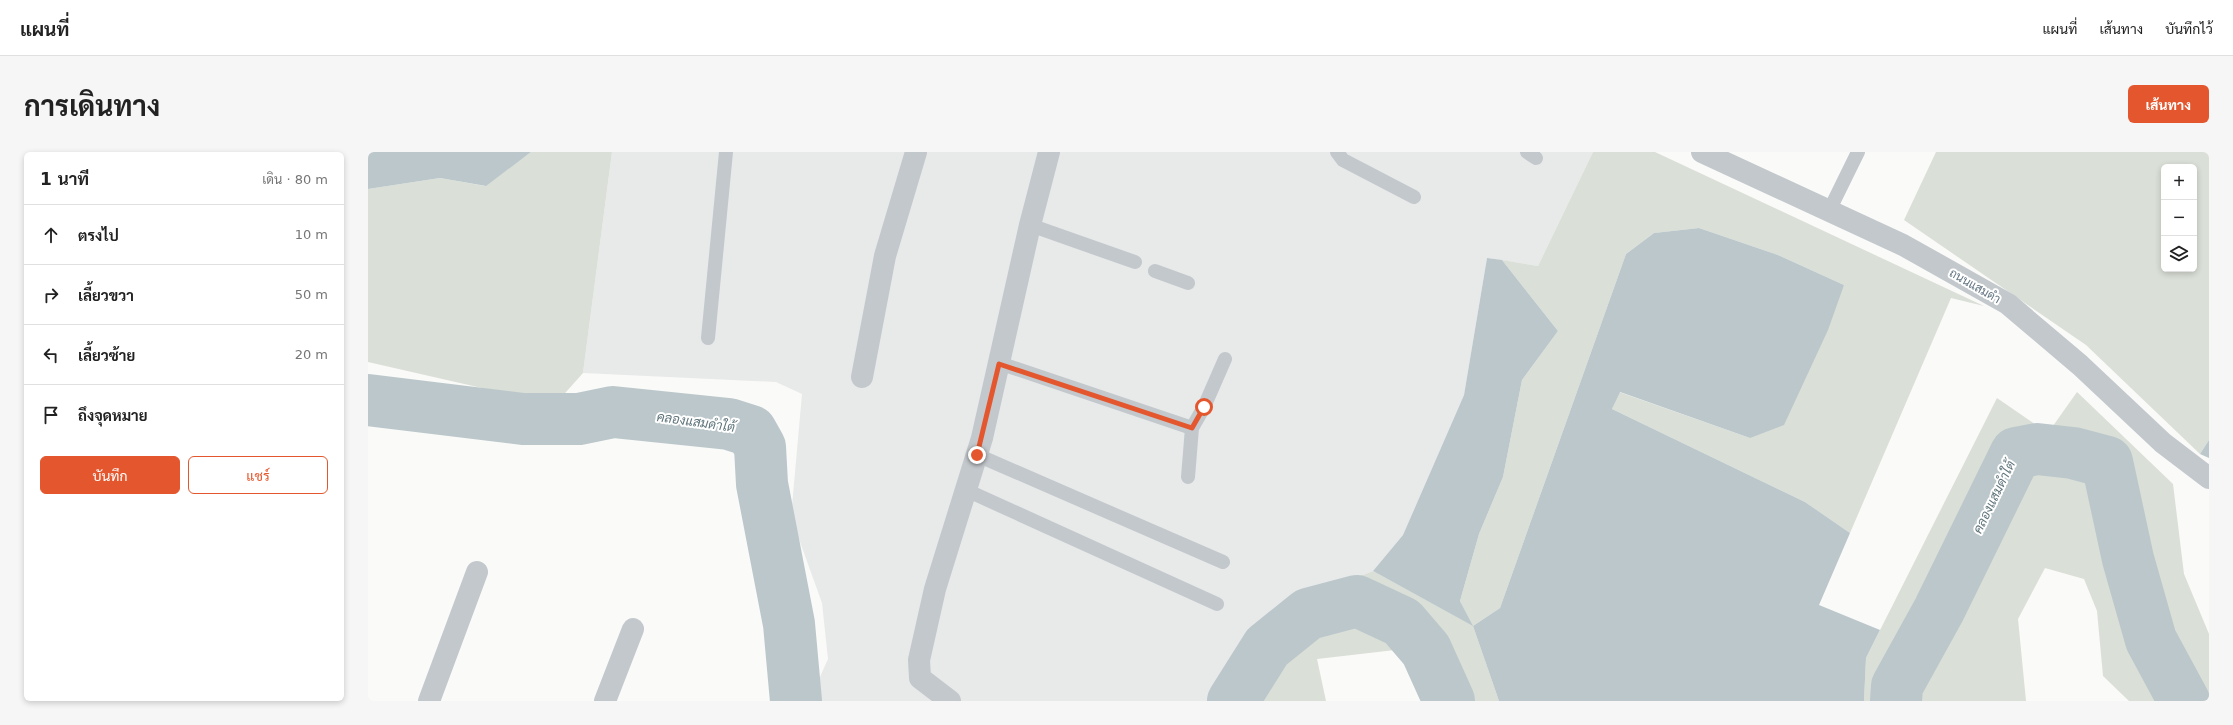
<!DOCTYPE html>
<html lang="th">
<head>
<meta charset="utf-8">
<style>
  :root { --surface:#fff; --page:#f6f6f6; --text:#222; --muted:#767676; --line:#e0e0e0; --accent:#e4572e }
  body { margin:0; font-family:"DejaVu Sans",Sarabun,sans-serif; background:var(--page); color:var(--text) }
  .controls { position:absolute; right:12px; top:12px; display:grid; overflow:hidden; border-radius:6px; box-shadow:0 2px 6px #0003 }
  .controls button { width:36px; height:36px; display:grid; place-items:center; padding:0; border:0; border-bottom:1px solid var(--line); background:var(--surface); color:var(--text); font:20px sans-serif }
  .stop { position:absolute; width:12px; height:12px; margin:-9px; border:3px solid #e4572e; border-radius:50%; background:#fff }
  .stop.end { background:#e4572e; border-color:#fff; box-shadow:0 1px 4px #0008 }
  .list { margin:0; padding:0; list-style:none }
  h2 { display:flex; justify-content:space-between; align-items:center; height:52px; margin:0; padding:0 16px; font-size:17px }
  h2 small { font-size:13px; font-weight:400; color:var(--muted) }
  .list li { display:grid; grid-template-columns:26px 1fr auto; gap:12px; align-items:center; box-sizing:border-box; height:60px; padding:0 16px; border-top:1px solid var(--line) }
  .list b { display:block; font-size:15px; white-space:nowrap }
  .list em { font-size:13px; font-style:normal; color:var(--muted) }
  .actions { display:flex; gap:8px; padding:12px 16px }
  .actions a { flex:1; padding:9px 0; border:1px solid var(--accent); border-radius:6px; text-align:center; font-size:14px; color:var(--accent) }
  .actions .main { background:var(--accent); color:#fff }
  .icon { flex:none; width:22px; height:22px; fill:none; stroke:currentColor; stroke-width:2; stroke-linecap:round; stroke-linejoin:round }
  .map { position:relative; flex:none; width:1841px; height:549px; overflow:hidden; border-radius:6px }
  header { display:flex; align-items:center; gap:24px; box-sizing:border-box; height:56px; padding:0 20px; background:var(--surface); border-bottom:1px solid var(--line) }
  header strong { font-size:19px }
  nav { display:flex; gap:22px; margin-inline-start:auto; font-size:14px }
  .intro { display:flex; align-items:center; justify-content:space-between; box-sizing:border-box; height:96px; padding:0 24px }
  h1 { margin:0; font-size:28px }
  .button { padding:10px 18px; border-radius:6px; background:var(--accent); color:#fff; font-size:14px; font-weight:700 }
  main { display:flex; gap:24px; padding:0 24px }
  aside { flex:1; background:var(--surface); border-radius:6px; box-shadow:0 2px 6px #0003 }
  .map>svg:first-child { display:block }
</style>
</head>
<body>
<header>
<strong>แผนที่</strong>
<nav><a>แผนที่</a><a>เส้นทาง</a><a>บันทึกไว้</a></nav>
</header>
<div class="intro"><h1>การเดินทาง</h1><a class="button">เส้นทาง</a></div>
<main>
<aside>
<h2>1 นาที<small>เดิน · 80 m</small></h2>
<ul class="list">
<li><svg class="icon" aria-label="ahead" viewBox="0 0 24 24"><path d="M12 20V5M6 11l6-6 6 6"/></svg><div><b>ตรงไป</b></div><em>10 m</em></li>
<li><svg class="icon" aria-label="right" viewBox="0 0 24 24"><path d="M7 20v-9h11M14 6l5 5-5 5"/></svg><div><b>เลี้ยวขวา</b></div><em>50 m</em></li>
<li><svg class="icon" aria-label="left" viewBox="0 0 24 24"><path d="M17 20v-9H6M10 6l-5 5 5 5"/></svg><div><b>เลี้ยวซ้าย</b></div><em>20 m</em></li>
<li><svg class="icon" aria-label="arrive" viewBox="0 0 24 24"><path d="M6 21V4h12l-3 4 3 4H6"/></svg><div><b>ถึงจุดหมาย</b></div></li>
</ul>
<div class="actions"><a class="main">บันทึก</a><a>แชร์</a></div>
</aside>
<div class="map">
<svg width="1841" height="549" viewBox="0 0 1841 549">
  <rect width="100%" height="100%" fill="#fafaf8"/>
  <path fill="#e8e9e9" d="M244,0H1225L1170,114L1119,106L1096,243L1035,383L1005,419L923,452L869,510L852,549H449L447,536L460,507L454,451L423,365L434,242L408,230L215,221Z"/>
  <path fill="#dadfd7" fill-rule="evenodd" d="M163,0H244L215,221L190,249L127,239L0,210V37L72,26L117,34Z
    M1225,0H1287L1616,154L1583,146L1482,381L1437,350L1244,257L1251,240L1382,286L1476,133L1410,103L1331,76L1286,81L1258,102L1132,456L1105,474L1131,549H1068L1052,512L1027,498L949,507L958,549H852L869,510L923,452L1005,419L1104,473L1092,449L1111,382L1135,325L1154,228L1190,179L1134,108L1170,114Z
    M1568,0H1841V288L1832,302L1718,193L1536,68ZM1796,15H1826V117H1796Z
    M1709,240L1805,332L1816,422L1841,482V549H1761L1735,524L1729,459L1716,427L1677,416L1650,467L1658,549H1496L1498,506L1629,246L1680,281Z"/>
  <path fill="#bbc7cb" d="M0,0H163L118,34L72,26L0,37Z
    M1331,76L1410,103L1476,133L1460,178L1416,273L1382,286L1252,240L1244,257L1437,350L1482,381L1451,453L1512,478L1498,506L1496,549H1131L1105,474L1005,419L1035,383L1096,243L1119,106L1134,108L1190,179L1154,228L1135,325L1111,382L1092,449L1105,474L1132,456L1258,102L1286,81Z
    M1841,288V306L1832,302Z"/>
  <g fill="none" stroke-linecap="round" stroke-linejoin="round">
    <path stroke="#bbc7cb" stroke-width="52" d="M0,248L155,267H211L245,260L361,272L383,279L392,295L394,332L421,472L428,549
      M865,549L899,495L940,462L989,449L1034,470L1058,498L1081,549
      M1528,549L1529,534L1571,458L1648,301L1669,297L1705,301L1739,310L1760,407L1783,488L1816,549"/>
    <path stroke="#c3c8cc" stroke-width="14" d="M969,0L975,8L1046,45
      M1159,0L1168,6
      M1461,59L1490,0
      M662,73L767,110
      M787,119L820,131
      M340,186L358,0
      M631,211L824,276L836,255L857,207
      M609,303L855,410
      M820,325L824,276
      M598,338L849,452"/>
    <path stroke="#c3c8cc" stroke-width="22" d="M494,225L517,104L548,0
      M61,549L109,420
      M237,549L265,477
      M582,549L552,526L551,508L567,437L614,286L662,73L681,0"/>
    <path stroke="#c3c8cc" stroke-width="22" d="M1334,0L1535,93L1640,152L1712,213L1795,291L1841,326"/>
  </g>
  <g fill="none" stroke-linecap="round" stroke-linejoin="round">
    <path stroke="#e4572e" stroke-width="5" d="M609,303L631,212L824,276L836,255"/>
  </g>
  <g text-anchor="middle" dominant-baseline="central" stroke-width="4" stroke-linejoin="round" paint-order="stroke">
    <g font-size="12" fill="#657683" stroke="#fff">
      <text transform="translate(1607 134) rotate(30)">ถนนแสมดำ</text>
    </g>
    <g font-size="13" font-style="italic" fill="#60757c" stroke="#fff">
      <text transform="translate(328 270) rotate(8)">คลองแสมดำใต้</text>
      <text transform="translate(1626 345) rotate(-64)">คลองแสมดำใต้</text>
    </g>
  </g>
</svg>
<div class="controls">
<button>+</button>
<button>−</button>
<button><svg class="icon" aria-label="layers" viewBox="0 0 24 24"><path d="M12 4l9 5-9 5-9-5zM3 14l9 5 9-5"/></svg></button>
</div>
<div class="stop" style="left:836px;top:255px"></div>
<div class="stop end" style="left:609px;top:303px"></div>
</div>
</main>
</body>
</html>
